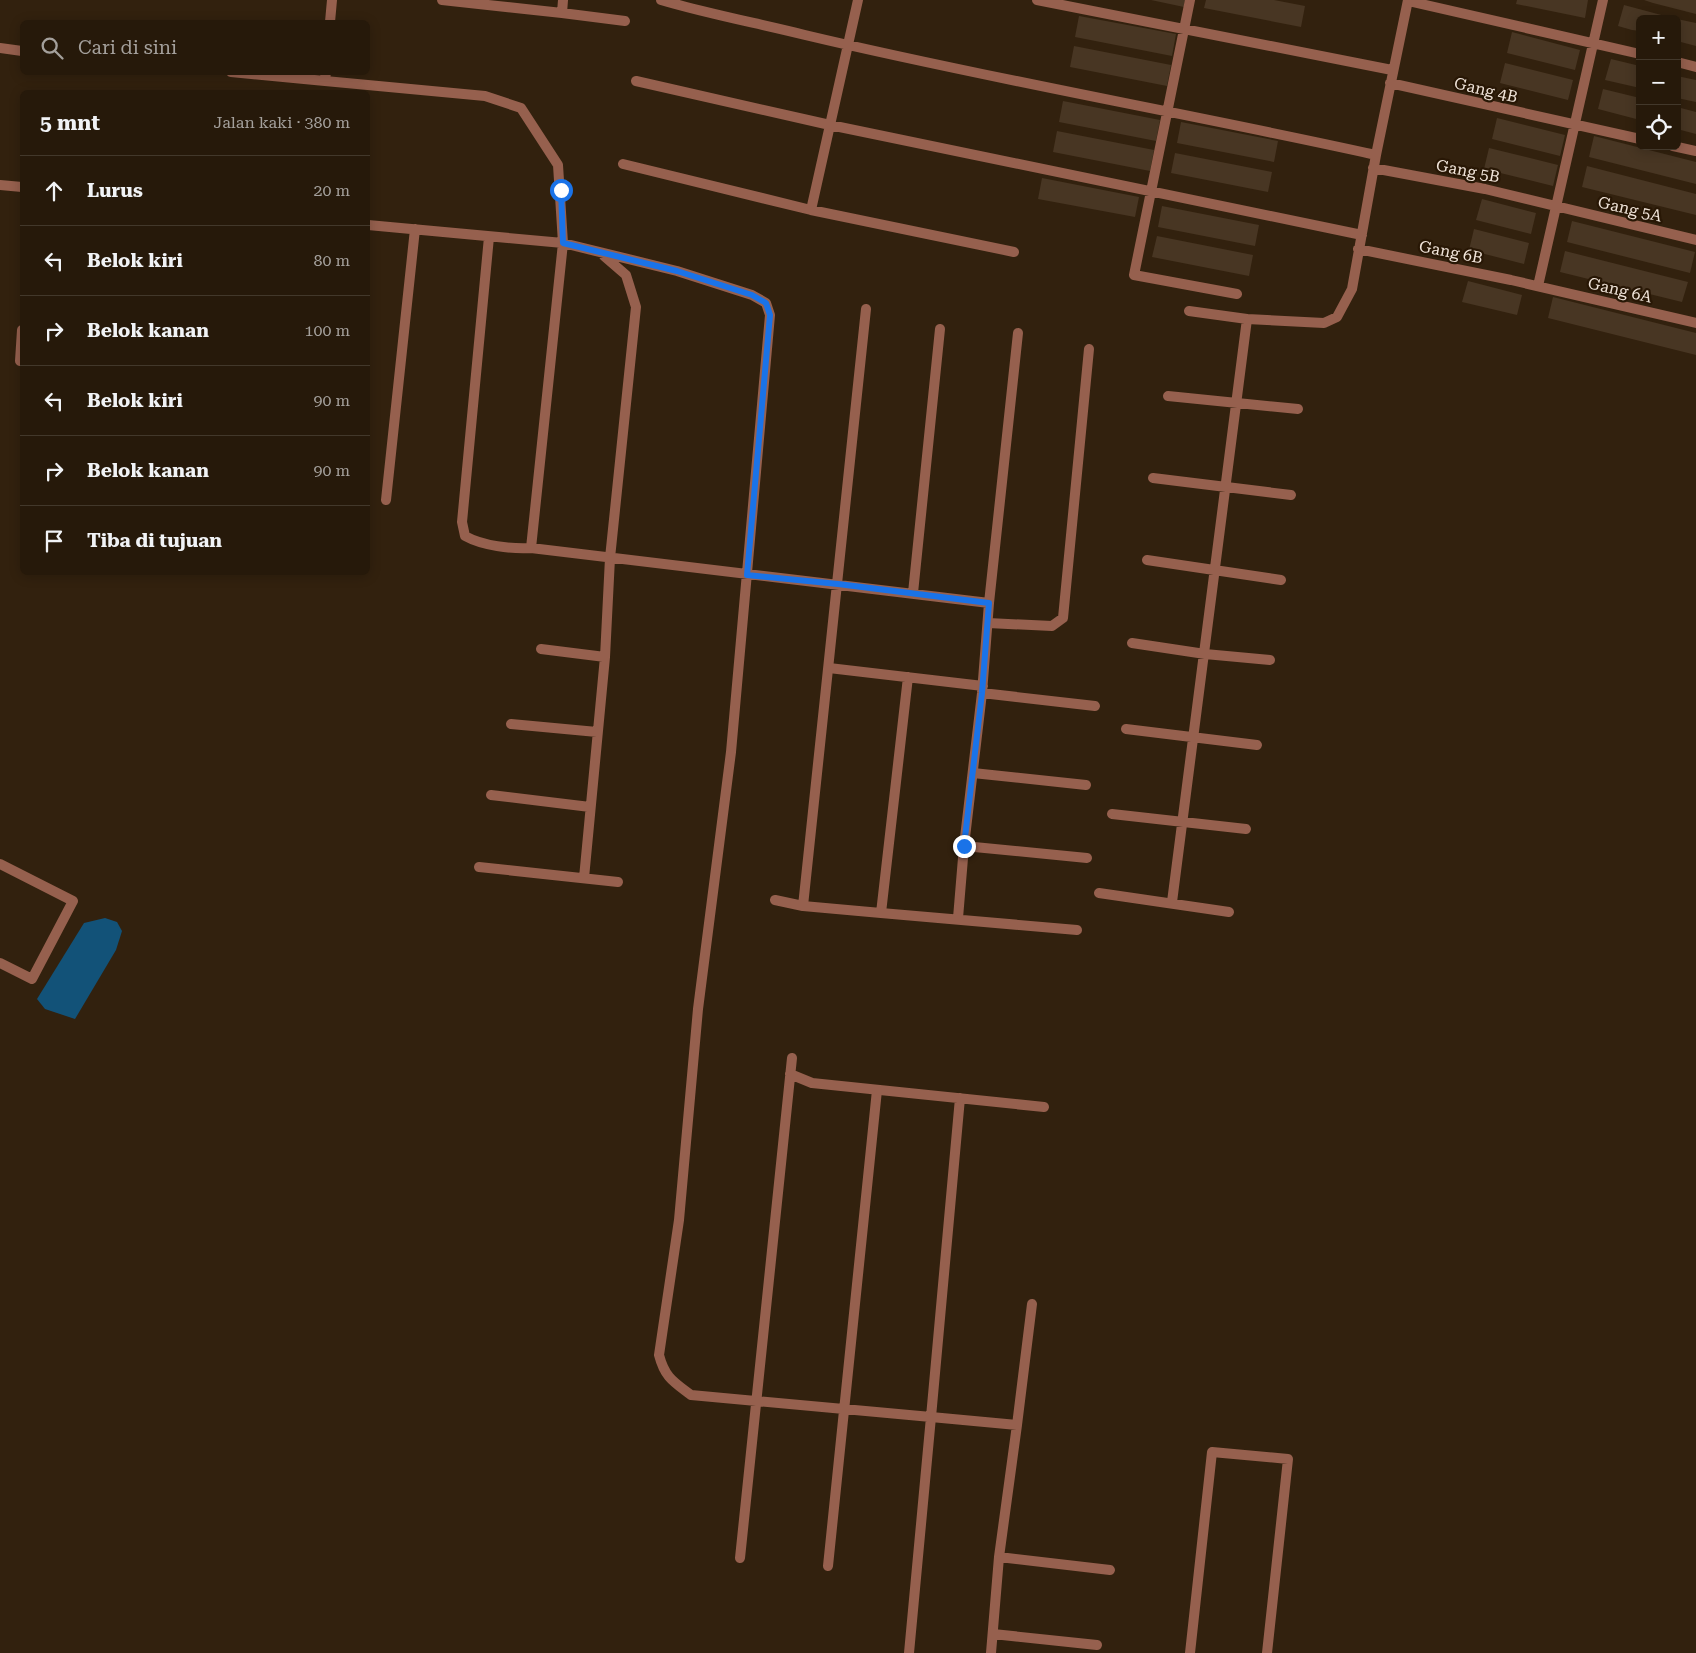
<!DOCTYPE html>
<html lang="id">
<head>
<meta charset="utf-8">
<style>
  :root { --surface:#26190a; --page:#2e2213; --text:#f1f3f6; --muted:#a4a09c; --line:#42382b }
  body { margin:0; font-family:"Roboto Serif",serif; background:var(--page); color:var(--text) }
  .controls { position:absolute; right:15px; top:15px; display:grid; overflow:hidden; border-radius:8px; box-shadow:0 2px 12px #0003 }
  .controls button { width:45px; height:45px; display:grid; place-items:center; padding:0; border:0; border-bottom:1px solid var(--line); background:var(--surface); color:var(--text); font:25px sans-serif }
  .stop { position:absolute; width:15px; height:15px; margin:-11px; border:4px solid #1a73e8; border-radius:50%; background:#fff }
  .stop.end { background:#1a73e8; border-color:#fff; box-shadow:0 1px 5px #0008 }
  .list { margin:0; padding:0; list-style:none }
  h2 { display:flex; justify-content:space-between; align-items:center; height:65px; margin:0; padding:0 20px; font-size:21px }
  h2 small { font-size:16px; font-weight:400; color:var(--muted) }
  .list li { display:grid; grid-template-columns:32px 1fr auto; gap:15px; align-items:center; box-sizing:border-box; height:70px; padding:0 20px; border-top:1px solid var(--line) }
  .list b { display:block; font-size:19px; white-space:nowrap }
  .list em { font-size:16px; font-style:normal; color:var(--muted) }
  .icon { flex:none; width:28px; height:28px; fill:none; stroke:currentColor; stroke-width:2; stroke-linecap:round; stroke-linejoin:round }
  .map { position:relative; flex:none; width:1696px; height:1653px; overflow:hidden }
  .search { position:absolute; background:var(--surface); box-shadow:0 2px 12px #0003; left:20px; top:20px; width:350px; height:55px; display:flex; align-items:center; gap:12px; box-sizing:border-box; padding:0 18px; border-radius:8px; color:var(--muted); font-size:19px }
  .panel { position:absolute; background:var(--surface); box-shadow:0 2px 12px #0003; left:20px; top:90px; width:350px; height:485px; border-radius:8px }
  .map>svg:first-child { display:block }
</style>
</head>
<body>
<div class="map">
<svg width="1696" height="1653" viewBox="0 0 1696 1653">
  <rect width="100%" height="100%" fill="#32210e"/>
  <path fill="#125278" d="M105,918L117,922L122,931L116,950L75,1019L45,1009L37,999L84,923Z"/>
  <path fill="#483623" d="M1151,0H1185L1184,7Z
    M1206,0H1274L1305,6L1301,27L1204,8Z
    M1517,0H1588L1585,18L1516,4Z
    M1644,0H1696V14L1653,3Z
    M1624,5L1665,16L1674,19H1640V31L1632,30L1618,26Z
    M1079,16L1176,34L1172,56L1075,37Z
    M1677,19L1696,23V46L1677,41Z
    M1512,32L1580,50L1575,70L1507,53Z
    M1074,46L1171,65L1167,86L1070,67Z
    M1611,59L1640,66V88L1605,80Z
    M1505,63L1573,80L1568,100L1500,83Z
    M1677,76L1696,80V102L1677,98Z
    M1603,89L1640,98V120L1598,109Z
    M1063,101L1160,120L1156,141L1059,122Z
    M1677,107L1696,112V134L1677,129Z
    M1497,118L1565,135L1560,156L1492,139Z
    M1181,122L1278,141L1274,162L1177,143Z
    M1057,131L1154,150L1150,171L1053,152Z
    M1594,136L1696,162V184L1589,157Z
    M1489,148L1558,165L1553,186L1484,169Z
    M1175,153L1272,172L1268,192L1171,173Z
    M1587,166L1696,194V215L1582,187Z
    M1042,178L1139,197L1135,217L1038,199Z
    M1482,199L1536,213L1531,234L1476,220Z
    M1162,206L1259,225L1255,246L1158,227Z
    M1572,221L1695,252L1690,273L1567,242Z
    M1474,229L1529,243L1524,264L1469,250Z
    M1157,236L1253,255L1249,276L1152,257Z
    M1565,251L1688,282L1682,302L1560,272Z
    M1468,281L1522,295L1517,315L1462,302Z
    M1553,297L1696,333V355L1548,318Z"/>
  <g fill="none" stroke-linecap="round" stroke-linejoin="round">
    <path stroke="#96604e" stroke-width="10" d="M442,0L562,13L563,0
      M661,0C708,14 757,23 805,35C994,80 1186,113 1376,155
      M1037,0L1392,70
      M1190,0L1134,275L1237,294
      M1408,1L1640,54
      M562,13L625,21
      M330,22L332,0
      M0,48L22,51
      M1677,62L1696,67
      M231,72L325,81L326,72
      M325,81L485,96L521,108L558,165L563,243L531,548
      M636,81L830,125L1362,235
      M1390,83L1640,139
      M1673,146L1696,151
      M623,164L811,210L1014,252
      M1373,168L1485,189L1696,240
      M0,185L22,187
      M811,210L858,0
      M368,225L563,243L677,271L752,295L766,303L770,315L731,752L698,1009L679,1220L659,1355C665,1378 674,1382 691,1395L931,1417L909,1653
      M489,237L462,522L465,536C483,546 511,549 531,548L989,603L1018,333
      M1358,249L1511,280L1696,323
      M1538,286L1603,0
      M1189,311L1247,319
      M20,361L22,330
      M1168,396L1298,409
      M1153,478L1291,495
      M386,500L415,229
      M1147,560L1281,580
      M913,593L940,329
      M989,603L982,693L964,846L1087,858
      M988,623L1052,626L1063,618L1089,349
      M1132,643L1205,654L1270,660
      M541,649L605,657
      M829,668L983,686
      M982,693L1095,706
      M511,724L597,732
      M1126,729L1257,745
      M973,773L1086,785
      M491,795L590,807
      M1112,814L1246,829
      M0,864L73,901L32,979L0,963
      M479,867L618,882
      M584,878L605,657L610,558L636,307L626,275L604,256
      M1099,893L1229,912
      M775,900L803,906L881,913L1077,930
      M1172,902L1247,319L1324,323L1337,317L1352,289L1376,155L1408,0
      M803,906L866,309
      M881,913L908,677
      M958,918L964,846
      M790,1074L812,1083L1044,1107
      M960,1098L931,1417L1017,1425L999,1557L991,1653
      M1017,1425L1032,1304
      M999,1557L1110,1570
      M740,1558L792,1058
      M828,1566L877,1090
      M993,1634L1097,1645
      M1190,1653L1212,1452L1288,1459L1267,1653"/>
  </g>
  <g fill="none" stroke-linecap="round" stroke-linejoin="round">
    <path stroke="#1a73e8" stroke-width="6" d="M561,190L563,243L677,271L752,295L766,303L770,315L747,575L838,584L989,603L982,693L964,846"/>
  </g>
  <g text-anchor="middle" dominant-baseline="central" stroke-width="4.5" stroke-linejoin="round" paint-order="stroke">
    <g font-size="16" fill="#f0e4d9" stroke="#281705">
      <text transform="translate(1486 90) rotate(13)">Gang 4B</text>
      <text transform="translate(1468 171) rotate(11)">Gang 5B</text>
      <text transform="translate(1630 209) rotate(13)">Gang 5A</text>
      <text transform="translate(1451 252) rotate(11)">Gang 6B</text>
      <text transform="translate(1620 290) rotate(13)">Gang 6A</text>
    </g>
  </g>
</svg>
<div class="controls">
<button>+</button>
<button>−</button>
<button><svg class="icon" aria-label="locate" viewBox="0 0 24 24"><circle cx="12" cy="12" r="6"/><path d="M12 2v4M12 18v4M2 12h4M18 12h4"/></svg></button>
</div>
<div class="stop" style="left:561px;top:190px"></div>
<div class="stop end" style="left:964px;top:846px"></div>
<div class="search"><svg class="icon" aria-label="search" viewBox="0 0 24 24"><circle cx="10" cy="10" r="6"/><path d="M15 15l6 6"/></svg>Cari di sini</div>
<section class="panel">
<h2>5 mnt<small>Jalan kaki · 380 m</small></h2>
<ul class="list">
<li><svg class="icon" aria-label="ahead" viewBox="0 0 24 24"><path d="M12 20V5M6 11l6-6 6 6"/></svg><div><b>Lurus</b></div><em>20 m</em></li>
<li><svg class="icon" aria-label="left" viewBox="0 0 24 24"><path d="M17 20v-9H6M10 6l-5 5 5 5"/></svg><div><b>Belok kiri</b></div><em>80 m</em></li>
<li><svg class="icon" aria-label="right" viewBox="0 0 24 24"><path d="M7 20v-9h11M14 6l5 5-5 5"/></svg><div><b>Belok kanan</b></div><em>100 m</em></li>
<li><svg class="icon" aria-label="left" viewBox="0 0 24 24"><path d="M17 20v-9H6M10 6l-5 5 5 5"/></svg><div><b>Belok kiri</b></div><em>90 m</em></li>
<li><svg class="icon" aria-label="right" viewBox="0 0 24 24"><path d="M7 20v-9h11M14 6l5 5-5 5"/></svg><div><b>Belok kanan</b></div><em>90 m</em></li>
<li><svg class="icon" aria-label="arrive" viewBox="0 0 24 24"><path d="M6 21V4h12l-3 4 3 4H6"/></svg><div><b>Tiba di tujuan</b></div></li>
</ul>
</section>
</div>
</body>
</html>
